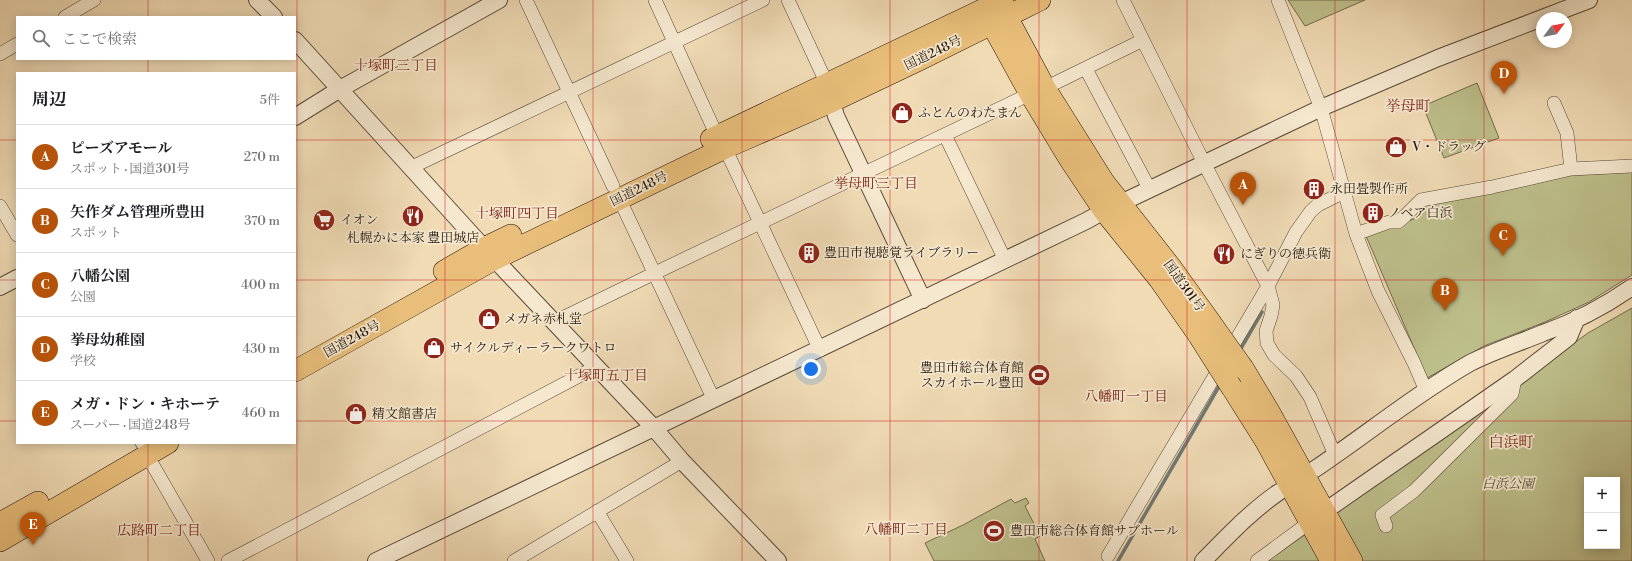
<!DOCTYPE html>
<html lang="ja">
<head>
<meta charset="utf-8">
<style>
  :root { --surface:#fff; --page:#f6f6f6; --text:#202124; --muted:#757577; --line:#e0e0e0; --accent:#b45309 }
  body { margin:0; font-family:"Libre Bodoni","Noto Serif JP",serif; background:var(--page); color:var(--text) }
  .controls { position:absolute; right:12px; bottom:12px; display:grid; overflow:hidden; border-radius:0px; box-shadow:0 2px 10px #0003 }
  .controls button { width:36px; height:36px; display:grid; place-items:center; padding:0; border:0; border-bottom:1px solid var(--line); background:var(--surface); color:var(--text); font:20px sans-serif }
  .compass { position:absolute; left:1536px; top:12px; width:36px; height:36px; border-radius:50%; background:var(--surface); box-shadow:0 2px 10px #0003; rotate:58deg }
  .you { position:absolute; left:811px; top:369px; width:14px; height:14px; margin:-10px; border:3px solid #fff; border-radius:50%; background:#1a73e8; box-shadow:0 0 0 6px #1a73e833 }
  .badge { display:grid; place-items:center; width:26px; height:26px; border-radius:50%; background:var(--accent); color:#fff; font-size:13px; font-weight:700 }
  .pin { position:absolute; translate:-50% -33px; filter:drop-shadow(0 1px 2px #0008) }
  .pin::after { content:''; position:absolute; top:21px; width:14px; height:12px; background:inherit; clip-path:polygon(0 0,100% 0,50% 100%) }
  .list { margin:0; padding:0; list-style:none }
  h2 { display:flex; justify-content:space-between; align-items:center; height:52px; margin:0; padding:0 16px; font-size:17px }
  h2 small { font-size:13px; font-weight:400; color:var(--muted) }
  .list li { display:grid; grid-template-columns:26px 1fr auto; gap:12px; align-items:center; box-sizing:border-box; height:64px; padding:0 16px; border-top:1px solid var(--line) }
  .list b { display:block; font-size:15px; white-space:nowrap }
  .list p { margin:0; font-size:13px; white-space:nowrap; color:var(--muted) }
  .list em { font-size:13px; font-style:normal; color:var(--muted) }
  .icon { flex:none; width:22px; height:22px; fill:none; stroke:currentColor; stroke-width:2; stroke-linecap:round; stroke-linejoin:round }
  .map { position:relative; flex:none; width:1632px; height:561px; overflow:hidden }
  .search { position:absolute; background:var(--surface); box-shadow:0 2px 10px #0003; left:16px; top:16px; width:280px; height:44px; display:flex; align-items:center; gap:10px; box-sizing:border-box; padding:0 14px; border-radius:0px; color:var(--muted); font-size:15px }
  .panel { position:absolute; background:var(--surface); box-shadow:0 2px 10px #0003; left:16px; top:72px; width:280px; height:372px; border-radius:0px }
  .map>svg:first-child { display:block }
</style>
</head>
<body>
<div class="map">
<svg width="1632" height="561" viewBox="0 0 1632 561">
  <rect width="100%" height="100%" fill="#f0dbb5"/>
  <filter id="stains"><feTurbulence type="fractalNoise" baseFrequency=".005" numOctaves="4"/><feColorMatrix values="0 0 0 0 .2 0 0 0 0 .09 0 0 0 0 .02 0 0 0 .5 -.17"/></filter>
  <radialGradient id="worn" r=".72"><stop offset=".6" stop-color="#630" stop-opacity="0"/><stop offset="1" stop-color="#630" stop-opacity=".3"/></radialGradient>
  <path fill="#bdbf8b" stroke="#726c4c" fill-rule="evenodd" d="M1288,0H1365L1305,26Z
    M1477,83L1499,138L1444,158L1423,106Z
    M1632,172V275L1589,302L1545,322L1484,346L1427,378L1366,236L1414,219L1422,204L1516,178Z
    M1632,308V561H1268L1588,333ZM1587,480H1617V546H1587Z
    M1026,498L1029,503L1025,506L1040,536L1035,539L1045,561H934L925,543L963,525L1011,499L1015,503Z"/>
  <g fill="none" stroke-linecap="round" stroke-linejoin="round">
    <path stroke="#6e7974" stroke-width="3.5" d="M1240,350L1262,312
      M1118,561L1221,383"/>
    <g stroke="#584a37" stroke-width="14">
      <path id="minor" d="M526,0L613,186
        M655,0L717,136
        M788,0L827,84
        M1123,0L1204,163L1268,286L1273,305L1271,316L1266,331L1267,343L1274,355L1296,376L1310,397L1335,455
        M1278,0L1321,108L1356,234L1378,291L1414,363L1426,391
        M65,17L94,0
        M0,54L17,44
        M1086,69L1150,190
        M1045,88L1143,40
        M1554,103L1567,133L1571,169
        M945,135L1005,260
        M725,148L820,350
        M412,167L763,0
        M619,198L714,400
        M0,206L17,235
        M1356,234L1389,222H1398L1405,216L1421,200L1492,187L1571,169L1632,166
        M554,322L655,273L1030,94
        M142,443H143
        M147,455L208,561
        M597,511L627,561
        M1386,526L1382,515L1414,491L1512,394L1515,379
        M1108,556L1268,286L1296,232L1311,211L1318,205L1344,192
        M228,561L596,367
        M514,561L682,461
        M1257,561L1310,522"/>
    </g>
    <g stroke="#584a37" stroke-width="18">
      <path id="tertiary" d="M257,0L274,17
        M295,40L484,248L654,428L682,461L778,561
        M829,90L836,116L923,300
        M295,117L340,89L499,0
        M0,287L17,278
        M1315,469C1367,434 1416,394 1470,363C1494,351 1519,343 1543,333C1574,322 1605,306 1632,287
        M1325,511L1515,379L1569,337L1577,318
        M376,561L1086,221L1104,211L1321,108L1438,58L1589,0
        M1203,561C1227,537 1251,511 1279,492"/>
    </g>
    <g stroke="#26190d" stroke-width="22">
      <path id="trunk" d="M1000,4L1045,88L1104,182L1170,266L1211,323
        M986,14L1030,94L1070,160L1104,211L1159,279L1199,336
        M711,139L1003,0
        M444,271L484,248L511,235
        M1243,368L1270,413L1352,561
        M295,371L495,259L725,148L833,101L919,60L1040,0
        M1232,388L1266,442L1331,561
        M0,523L38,502
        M0,541L168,443"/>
    </g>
    <use href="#minor" stroke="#f5e8cf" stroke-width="13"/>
    <use href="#tertiary" stroke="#f5e8cf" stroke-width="16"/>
    <use href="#trunk" stroke="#e8be7a" stroke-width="21"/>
    <g stroke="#26190d" stroke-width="22" stroke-linecap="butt">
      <path id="trunk-bridge" d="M1211,323L1243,368
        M1199,336L1232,388"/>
    </g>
    <use href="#trunk-bridge" stroke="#e8be7a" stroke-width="21"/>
  </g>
  <path fill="none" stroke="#d62828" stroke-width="1" stroke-opacity="0.55" d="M148,0V17M297,0V561M445,0V561M593,0V561M742,0V561M890,0V561M1039,0V561M1187,0V561M1335,0V561M1484,0V561M148,59V73M0,140H17M295,140H1632M0,280H17M295,280H1632M0,421H17M295,421H1632M148,443V561"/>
  <defs>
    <g id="shop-disc" transform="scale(1.15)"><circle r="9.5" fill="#8f2418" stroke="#f5e8cf"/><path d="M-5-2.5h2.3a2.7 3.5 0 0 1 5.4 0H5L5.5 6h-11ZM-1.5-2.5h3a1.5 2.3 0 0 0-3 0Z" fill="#fff"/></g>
    <g id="building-disc" transform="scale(1.15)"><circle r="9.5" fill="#8f2418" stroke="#f5e8cf"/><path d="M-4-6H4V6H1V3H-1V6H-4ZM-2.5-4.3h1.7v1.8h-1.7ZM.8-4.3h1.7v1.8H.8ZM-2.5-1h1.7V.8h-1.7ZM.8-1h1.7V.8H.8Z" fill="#fff"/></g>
    <g id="restaurant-disc" transform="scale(1.15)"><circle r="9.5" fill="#8f2418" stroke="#f5e8cf"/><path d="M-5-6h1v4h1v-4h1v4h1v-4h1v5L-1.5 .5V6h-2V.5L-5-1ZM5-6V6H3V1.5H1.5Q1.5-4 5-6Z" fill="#fff"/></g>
    <g id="supermarket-disc" transform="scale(1.15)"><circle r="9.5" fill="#8f2418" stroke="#f5e8cf"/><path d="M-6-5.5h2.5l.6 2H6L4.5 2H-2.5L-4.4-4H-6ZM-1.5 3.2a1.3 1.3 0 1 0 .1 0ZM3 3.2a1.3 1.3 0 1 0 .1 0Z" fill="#fff"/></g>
    <g id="stadium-disc" transform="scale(1.15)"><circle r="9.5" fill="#8f2418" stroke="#f5e8cf"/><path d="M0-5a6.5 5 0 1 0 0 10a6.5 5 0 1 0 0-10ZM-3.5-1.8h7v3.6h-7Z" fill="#fff"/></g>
  </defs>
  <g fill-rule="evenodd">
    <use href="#shop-disc" x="902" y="113"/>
    <use href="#shop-disc" x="1396" y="147"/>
    <use href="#building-disc" x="1314" y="189"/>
    <use href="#building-disc" x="1373" y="213"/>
    <use href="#restaurant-disc" x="413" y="216"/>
    <use href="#supermarket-disc" x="324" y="220"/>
    <use href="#building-disc" x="809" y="253"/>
    <use href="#restaurant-disc" x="1224" y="254"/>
    <use href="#shop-disc" x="489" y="319"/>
    <use href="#shop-disc" x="434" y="348"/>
    <use href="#stadium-disc" x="1039" y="375"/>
    <use href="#shop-disc" x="356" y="414"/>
    <use href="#stadium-disc" x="994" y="531"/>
  </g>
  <g text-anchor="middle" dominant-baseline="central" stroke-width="3.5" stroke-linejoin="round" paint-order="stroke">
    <g font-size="13" fill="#26190d" stroke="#f5e8cf">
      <text transform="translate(933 53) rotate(-26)">国道248号</text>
      <text transform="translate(639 189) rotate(-26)">国道248号</text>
      <text transform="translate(1184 286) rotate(54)">国道301号</text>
      <text transform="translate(352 339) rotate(-29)">国道248号</text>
    </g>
    <g font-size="13" fill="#26190d" stroke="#f5e8cf" text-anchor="start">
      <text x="918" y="113">ふとんのわたまん</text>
      <text x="1412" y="147">V・ドラッグ</text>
      <text x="1330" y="189">永田畳製作所</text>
      <text x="1388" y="213">ノベア白浜</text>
      <text x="340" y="220">イオン</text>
      <text x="413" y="238" text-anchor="middle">札幌かに本家 豊田城店</text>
      <text x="824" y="253">豊田市視聴覚ライブラリー</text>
      <text x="1240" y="254">にぎりの徳兵衛</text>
      <text x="504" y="319">メガネ赤札堂</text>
      <text x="450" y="348">サイクルディーラークワトロ</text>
      <text x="1024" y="368" text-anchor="end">豊田市総合体育館<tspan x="1024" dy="15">スカイホール豊田</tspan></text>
      <text x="372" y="414">精文館書店</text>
      <text x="1010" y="531">豊田市総合体育館サブホール</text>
    </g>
    <g font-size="13" font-style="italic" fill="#534b33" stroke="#f5e8cf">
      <text x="1508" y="484">白浜公園</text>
    </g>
    <g font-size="14" fill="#7a1f14" stroke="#f5e8cf">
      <text x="396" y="66">十塚町三丁目</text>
      <text x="876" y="184">挙母町三丁目</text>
      <text x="517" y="214">十塚町四丁目</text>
      <text x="606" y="376">十塚町五丁目</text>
      <text x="1126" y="397">八幡町一丁目</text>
      <text x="906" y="530">八幡町二丁目</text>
      <text x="159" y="531">広路町二丁目</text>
    </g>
    <g font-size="15" fill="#7a1f14" stroke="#f5e8cf">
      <text x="1408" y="106">挙母町</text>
      <text x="1511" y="442">白浜町</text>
    </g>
  </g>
  <rect width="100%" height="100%" filter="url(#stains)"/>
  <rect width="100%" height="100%" fill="url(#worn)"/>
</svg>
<div class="controls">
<button>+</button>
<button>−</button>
</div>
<svg class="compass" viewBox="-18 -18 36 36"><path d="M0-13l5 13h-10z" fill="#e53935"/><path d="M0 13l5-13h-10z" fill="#757577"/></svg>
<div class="you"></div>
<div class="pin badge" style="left:1243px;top:205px">A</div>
<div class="pin badge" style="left:1445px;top:311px">B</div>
<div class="pin badge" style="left:1503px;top:256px">C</div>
<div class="pin badge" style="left:1504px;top:94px">D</div>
<div class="pin badge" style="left:33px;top:545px">E</div>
<div class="search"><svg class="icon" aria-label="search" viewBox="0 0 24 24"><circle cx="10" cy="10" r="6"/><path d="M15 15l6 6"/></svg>ここで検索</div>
<section class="panel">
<h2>周辺<small>5件</small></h2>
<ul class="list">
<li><span class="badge">A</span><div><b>ピーズアモール</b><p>スポット · 国道301号</p></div><em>270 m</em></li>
<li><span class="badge">B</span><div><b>矢作ダム管理所豊田</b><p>スポット</p></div><em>370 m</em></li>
<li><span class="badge">C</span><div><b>八幡公園</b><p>公園</p></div><em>400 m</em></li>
<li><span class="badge">D</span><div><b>挙母幼稚園</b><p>学校</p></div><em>430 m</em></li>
<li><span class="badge">E</span><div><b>メガ・ドン・キホーテ</b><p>スーパー · 国道248号</p></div><em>460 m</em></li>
</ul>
</section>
</div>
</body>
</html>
